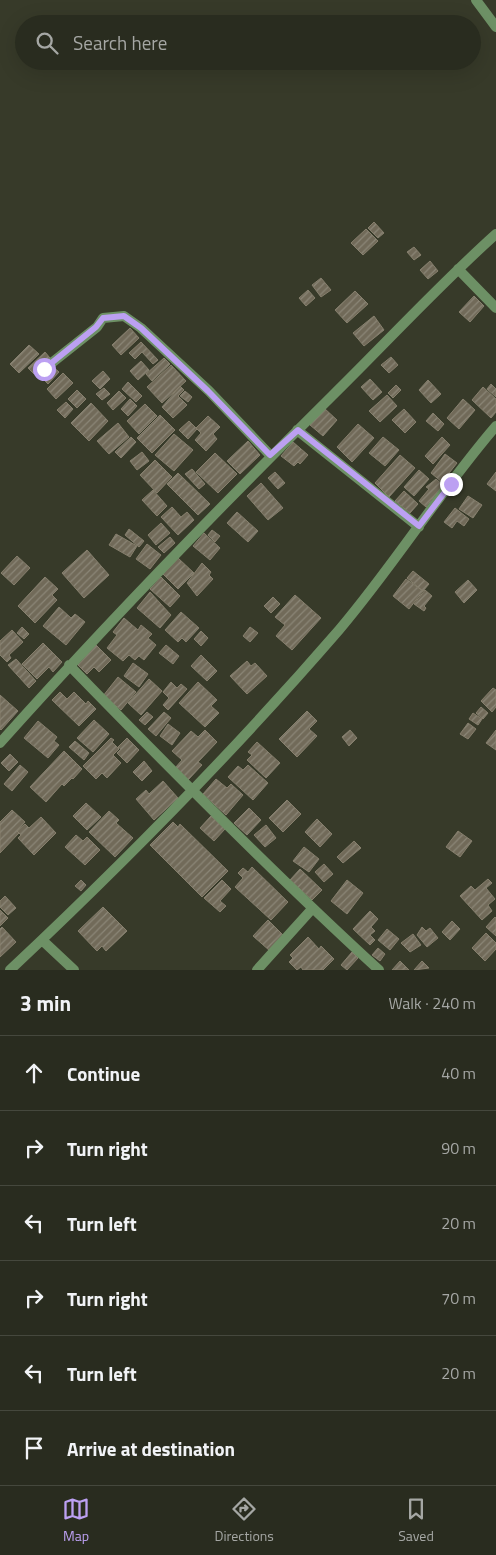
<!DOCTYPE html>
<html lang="en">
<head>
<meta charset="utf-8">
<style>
  :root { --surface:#292c1f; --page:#313428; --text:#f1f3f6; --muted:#a5a7a4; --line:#45483d; --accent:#bca0f2 }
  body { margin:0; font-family:"Titillium Web",sans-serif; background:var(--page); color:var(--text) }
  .stop { position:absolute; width:15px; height:15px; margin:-11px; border:4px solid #bca0f2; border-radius:50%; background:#fff }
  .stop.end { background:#bca0f2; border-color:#fff; box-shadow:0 1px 5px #0008 }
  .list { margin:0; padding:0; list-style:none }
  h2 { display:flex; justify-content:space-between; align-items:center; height:65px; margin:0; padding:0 20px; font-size:21px }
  h2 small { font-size:16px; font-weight:400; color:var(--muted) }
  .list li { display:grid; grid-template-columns:32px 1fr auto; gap:15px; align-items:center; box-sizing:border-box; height:75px; padding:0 20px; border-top:1px solid var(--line) }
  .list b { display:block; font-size:19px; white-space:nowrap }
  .list em { font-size:16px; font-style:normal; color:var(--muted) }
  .icon { flex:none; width:28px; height:28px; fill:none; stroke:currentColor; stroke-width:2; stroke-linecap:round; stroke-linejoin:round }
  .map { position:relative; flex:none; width:496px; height:970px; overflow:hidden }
  .search { position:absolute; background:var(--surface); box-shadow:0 5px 20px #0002; left:15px; right:15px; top:15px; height:55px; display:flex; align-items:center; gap:12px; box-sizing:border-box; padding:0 18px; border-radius:28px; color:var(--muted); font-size:19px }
  .sheet { height:515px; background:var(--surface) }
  nav { display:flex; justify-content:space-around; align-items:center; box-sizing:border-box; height:70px; border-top:1px solid var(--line); background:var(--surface); font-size:14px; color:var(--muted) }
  nav a { display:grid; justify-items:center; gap:2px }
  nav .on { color:var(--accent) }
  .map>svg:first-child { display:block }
</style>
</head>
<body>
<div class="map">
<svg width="496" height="970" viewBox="0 0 496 970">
  <defs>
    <pattern id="building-hatch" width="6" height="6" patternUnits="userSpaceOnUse" patternTransform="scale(1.25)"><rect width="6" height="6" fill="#716a59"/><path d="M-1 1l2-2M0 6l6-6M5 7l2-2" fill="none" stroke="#8b8677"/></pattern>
  </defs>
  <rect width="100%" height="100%" fill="#373a29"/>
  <path fill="url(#building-hatch)" stroke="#867f6d" d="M374,222L384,233L378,238L368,228Z
    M366,229L378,241L363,255L351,243Z
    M414,247L421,255L414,260L407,252Z
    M430,261L438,271L428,279L420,270Z
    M321,278L331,290L321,297L312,285Z
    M308,290L315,298L306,306L299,298Z
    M355,291L368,304L347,323L335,310Z
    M474,296L484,306L470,322L459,312Z
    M374,316L384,330L364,346L353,333Z
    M130,328L139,338L121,355L112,345Z
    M141,342L158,360L153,364L142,352L135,359L129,353Z
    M29,345L39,354L19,373L10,364Z
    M45,352L50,358L34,374L28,368Z
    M391,357L398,365L389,373L381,365Z
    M164,358L170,364L152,381L146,374Z
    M141,361L149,370L138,380L130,371Z
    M51,365L59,372L48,384L40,376Z
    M171,365L186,381L162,403L147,387Z
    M103,371L110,379L100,389L92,381Z
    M63,373L73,383L56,399L47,389Z
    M370,379L382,392L373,400L361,387Z
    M428,380L441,394L431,403L419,390Z
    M128,382L142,396L136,402L122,389Z
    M491,384L496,389V397L487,389Z
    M396,385L401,390L393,398L388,393Z
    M180,386L184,390L178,396L187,405L173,418L162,407Z
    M483,387L496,399V412L491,418L472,400Z
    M104,388L110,394L102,400L96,394Z
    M77,390L86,399L77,408L68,399Z
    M119,391L126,398L113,410L107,403Z
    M185,391L192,397L188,402L180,396Z
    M387,395L397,406L380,422L369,411Z
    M130,399L137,406L128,416L121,409Z
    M463,399L475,410L459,429L447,418Z
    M66,402L73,409L65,418L57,410Z
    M91,403L108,421L89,441L71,423Z
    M145,404L157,416L139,434L127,421Z
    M324,408L337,420L323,436L310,425Z
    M404,409L416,422L405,433L392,420Z
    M433,413L444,424L438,431L426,421Z
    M160,415L175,430L152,453L137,438Z
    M208,416L220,427L213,434L217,439L206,451L195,440L201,433L196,428Z
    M189,421L197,429L188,439L179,430Z
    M118,423L129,437L109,454L97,441Z
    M358,424L374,438L352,462L337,447Z
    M174,434L193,450L174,471L155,455Z
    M131,437L136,442L121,458L115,452Z
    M383,437L399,450L385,466L369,453Z
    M442,437L450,445L433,464L425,456Z
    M248,441L260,455L240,474L227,461Z
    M293,442L308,455L300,464L298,462L294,466L281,456Z
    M142,452L149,461L137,470L130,461Z
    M215,453L237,474L218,493L196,472Z
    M445,454L457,463L442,482L431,473Z
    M400,455L415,468L389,497L375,483Z
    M155,460L172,477L157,493L140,475Z
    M192,469L205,484L199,489L185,474Z
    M419,470L429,479L414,496L404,487Z
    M275,472L285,483L278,489L268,478Z
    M496,472V491L487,484Z
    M178,473L210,504L198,515L167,484Z
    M436,479L443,485L426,507L419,501L429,489L426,487Z
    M261,483L283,508L268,520L247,496Z
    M153,490L167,506L157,516L142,500Z
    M404,491L418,504L410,513L395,501Z
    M468,496L482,505L473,518L459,509Z
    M172,507L181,517L187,512L194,520L178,535L161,517Z
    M455,508L469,519L464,526L457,521L452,528L444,522Z
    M237,512L258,531L248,542L227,523Z
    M161,523L170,533L156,545L148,535Z
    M129,529L144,541L139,547L125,535Z
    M212,530L220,536L215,542L208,535Z
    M204,533L220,548L210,560L193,546Z
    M116,534L137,546L130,557L109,545Z
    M170,537L175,543L164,553L158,547Z
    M147,544L161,555L150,569L136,559Z
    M87,550L109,575L84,598L62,573Z
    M17,556L30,568L14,585L1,573Z
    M178,558L194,573L178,589L163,574Z
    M202,563L211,572L209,575L213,579L197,596L187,583Z
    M413,571L429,584L423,591L407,578Z
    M45,577L58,589L52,595L57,600L35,623L18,606Z
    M161,577L180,596L170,607L150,589Z
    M406,579L423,591L409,609L393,596Z
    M468,580L477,590L464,603L455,592Z
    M425,590L432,596L424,606L426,608L424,611L414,604Z
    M150,592L171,615L160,628L137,608Z
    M295,595L321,618L292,650L276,636L285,625L275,617Z
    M273,597L280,604L271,613L264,606Z
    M59,607L71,618L75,614L85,622L66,645L43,626Z
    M181,612L199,628L186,642L182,638L178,642L165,630Z
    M124,618L138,630L141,625L152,634L148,638L156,645L144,660L139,656L135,660L129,655L123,661L107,648L117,635L113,632Z
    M22,627L29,634L24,639L17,633Z
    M250,627L258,633L250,642L243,636Z
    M12,630L23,642L9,655L11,658L7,662L0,655V641Z
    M201,631L208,638L201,646L194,639Z
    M43,643L62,662L53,672L49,667L37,679L22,664Z
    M96,645L111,660L99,672L94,667L87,674L78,665Z
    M166,645L179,656L173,664L159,653Z
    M201,655L217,671L207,681L191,666Z
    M16,659L36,681L29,688L8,665Z
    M247,661L251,666L255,663L267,676L247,694L230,676Z
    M133,663L148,674L139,687L124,676Z
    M118,677L136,692L121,710L103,696Z
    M149,679L162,691L141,715L128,703Z
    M171,682L177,688L181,684L187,689L168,710L163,705L169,698L163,692Z
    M198,682L217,700L211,706L219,713L205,727L179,703Z
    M493,688L496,690V707L492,712L481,701Z
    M60,692L67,699L74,692L86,704L88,701L96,709L79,726L52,700Z
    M0,695L18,711L1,730L0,729Z
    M481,707L488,713L483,719L476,713Z
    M307,711L317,721L309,729L317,736L297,757L279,739Z
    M147,712L153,717L145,725L139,720Z
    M164,712L171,718L156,736L148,729Z
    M473,713L482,719L478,725L469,719Z
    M94,720L109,734L93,752L77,738Z
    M38,721L57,737L54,741L59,745L48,758L24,738Z
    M468,723L476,729L468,739L460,734Z
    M168,724L180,733L172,745L160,736Z
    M205,730L217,742L198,762L202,765L188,780L175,768L182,760L172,751L191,731L198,737Z
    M350,730L357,738L349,746L342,737Z
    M496,730V750L486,743Z
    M111,738L114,740L112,742L119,749L113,755L121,763L107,778L102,773L96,779L83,766Z
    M127,738L139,750L127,763L117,753L121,749L118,747Z
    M75,741L89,753L84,760L69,747Z
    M257,742L280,763L266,778L247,760L252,755L248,752Z
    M64,751L82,769L73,779L72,778L64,786L62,784L46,802L30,787Z
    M10,754L18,762L9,771L1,763Z
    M144,761L152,771L142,781L133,772Z
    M20,765L28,772L12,791L4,784Z
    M248,765L268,783L253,800L228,777L238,766L243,770Z
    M216,779L227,788L231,784L243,795L226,815L203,794Z
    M163,781L178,798L154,820L136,799L146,790L149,794Z
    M287,800L301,814L283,832L269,818Z
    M86,803L101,817L87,830L73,816Z
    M249,808L261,820L247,835L234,823Z
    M12,810L25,822L17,831L19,833L0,853V822Z
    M109,811L119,820L116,823L133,838L115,857L89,832Z
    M211,816L225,829L214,841L200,828Z
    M41,817L56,833L34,855L18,838L21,835L17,831L25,824L29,828Z
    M317,819L332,834L320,847L305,832Z
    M173,822L178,827L180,824L228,871L202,897L150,845Z
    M266,825L276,838L265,847L254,835Z
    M458,831L472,841L460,857L446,847Z
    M76,835L83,841L87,837L100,850L85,865L65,847Z
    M354,841L361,848L343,863L337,857Z
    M304,847L319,859L309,872L293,861Z
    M324,864L333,874L324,882L315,872Z
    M252,867L288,902L271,920L235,887L243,878L238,873L243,868L248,872Z
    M300,869L322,890L312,900L290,880Z
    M488,879L492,883L486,888L495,899L488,905L492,911L482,920L460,896L471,886L475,890Z
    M81,880L86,885L81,891L75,886Z
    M222,880L231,889L220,901L226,906L220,912L204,898Z
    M347,880L363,893L347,914L331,901Z
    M5,896L16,908L8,915L0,907V901Z
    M103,907L127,931L106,951L102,946L97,951L78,931Z
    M0,910L8,918L0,926Z
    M370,911L378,919L371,927L375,931L370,935L375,940L370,945L353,929Z
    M495,917L496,918V936L486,927Z
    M268,920L284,936L270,951L253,936Z
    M452,921L460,929L450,940L442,932Z
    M2,927L16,942L0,957V929Z
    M422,927L426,931L430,928L438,938L427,947L417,935Z
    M387,929L399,939L390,950L378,940Z
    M486,933L496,943V949L485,961L472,948Z
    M413,934L421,945L410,952L401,943Z
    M308,937L319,949L321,946L334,959L323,970H303L301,967L297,970L289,962L293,958L290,955Z
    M378,948L385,954L380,961L372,955Z
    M352,952L358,958L347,970L341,965Z
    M400,961L409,970H392Z
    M422,961L429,968L414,970Z"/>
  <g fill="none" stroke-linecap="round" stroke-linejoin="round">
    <path stroke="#6d9065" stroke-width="10" d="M476,0L496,27
      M458,269L496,308
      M44,369L97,327L103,318L124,316L141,328L209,391L270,455
      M297,430L419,527
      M69,665C170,769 272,872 379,970
      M0,743C107,623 218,509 332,396C387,342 439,285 496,234
      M42,940L74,970
      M10,970C125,862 236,749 339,630C395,564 440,491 496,426
      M257,970L312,909"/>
  </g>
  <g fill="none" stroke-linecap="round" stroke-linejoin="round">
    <path stroke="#bca0f2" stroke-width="6" d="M44,369L96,327L103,318L124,316L141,328L208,391L270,455L298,430L419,526L451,484"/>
  </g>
</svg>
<div class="stop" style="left:44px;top:369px"></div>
<div class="stop end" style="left:451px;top:484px"></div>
<div class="search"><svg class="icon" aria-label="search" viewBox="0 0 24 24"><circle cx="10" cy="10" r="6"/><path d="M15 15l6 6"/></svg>Search here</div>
</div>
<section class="sheet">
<h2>3 min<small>Walk · 240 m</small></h2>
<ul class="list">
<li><svg class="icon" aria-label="ahead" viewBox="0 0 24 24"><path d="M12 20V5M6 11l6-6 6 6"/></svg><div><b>Continue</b></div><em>40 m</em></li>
<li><svg class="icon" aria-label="right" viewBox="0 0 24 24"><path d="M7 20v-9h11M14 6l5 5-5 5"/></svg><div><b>Turn right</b></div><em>90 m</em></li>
<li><svg class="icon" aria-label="left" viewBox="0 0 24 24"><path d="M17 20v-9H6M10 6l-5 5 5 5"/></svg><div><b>Turn left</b></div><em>20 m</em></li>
<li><svg class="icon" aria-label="right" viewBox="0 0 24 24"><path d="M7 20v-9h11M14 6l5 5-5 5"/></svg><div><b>Turn right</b></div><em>70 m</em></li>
<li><svg class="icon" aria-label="left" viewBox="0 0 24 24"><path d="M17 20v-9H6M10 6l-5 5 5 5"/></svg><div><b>Turn left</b></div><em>20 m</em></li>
<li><svg class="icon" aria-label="arrive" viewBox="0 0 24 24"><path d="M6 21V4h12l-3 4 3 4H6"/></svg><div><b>Arrive at destination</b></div></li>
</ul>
</section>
<nav>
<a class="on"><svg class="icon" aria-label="map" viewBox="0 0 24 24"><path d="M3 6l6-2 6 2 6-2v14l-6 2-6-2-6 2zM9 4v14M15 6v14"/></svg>Map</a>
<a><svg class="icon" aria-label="directions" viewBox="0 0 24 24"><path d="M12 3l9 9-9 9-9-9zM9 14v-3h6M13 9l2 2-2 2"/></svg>Directions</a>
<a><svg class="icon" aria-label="saved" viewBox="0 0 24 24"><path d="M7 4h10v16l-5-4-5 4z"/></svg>Saved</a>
</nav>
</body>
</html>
